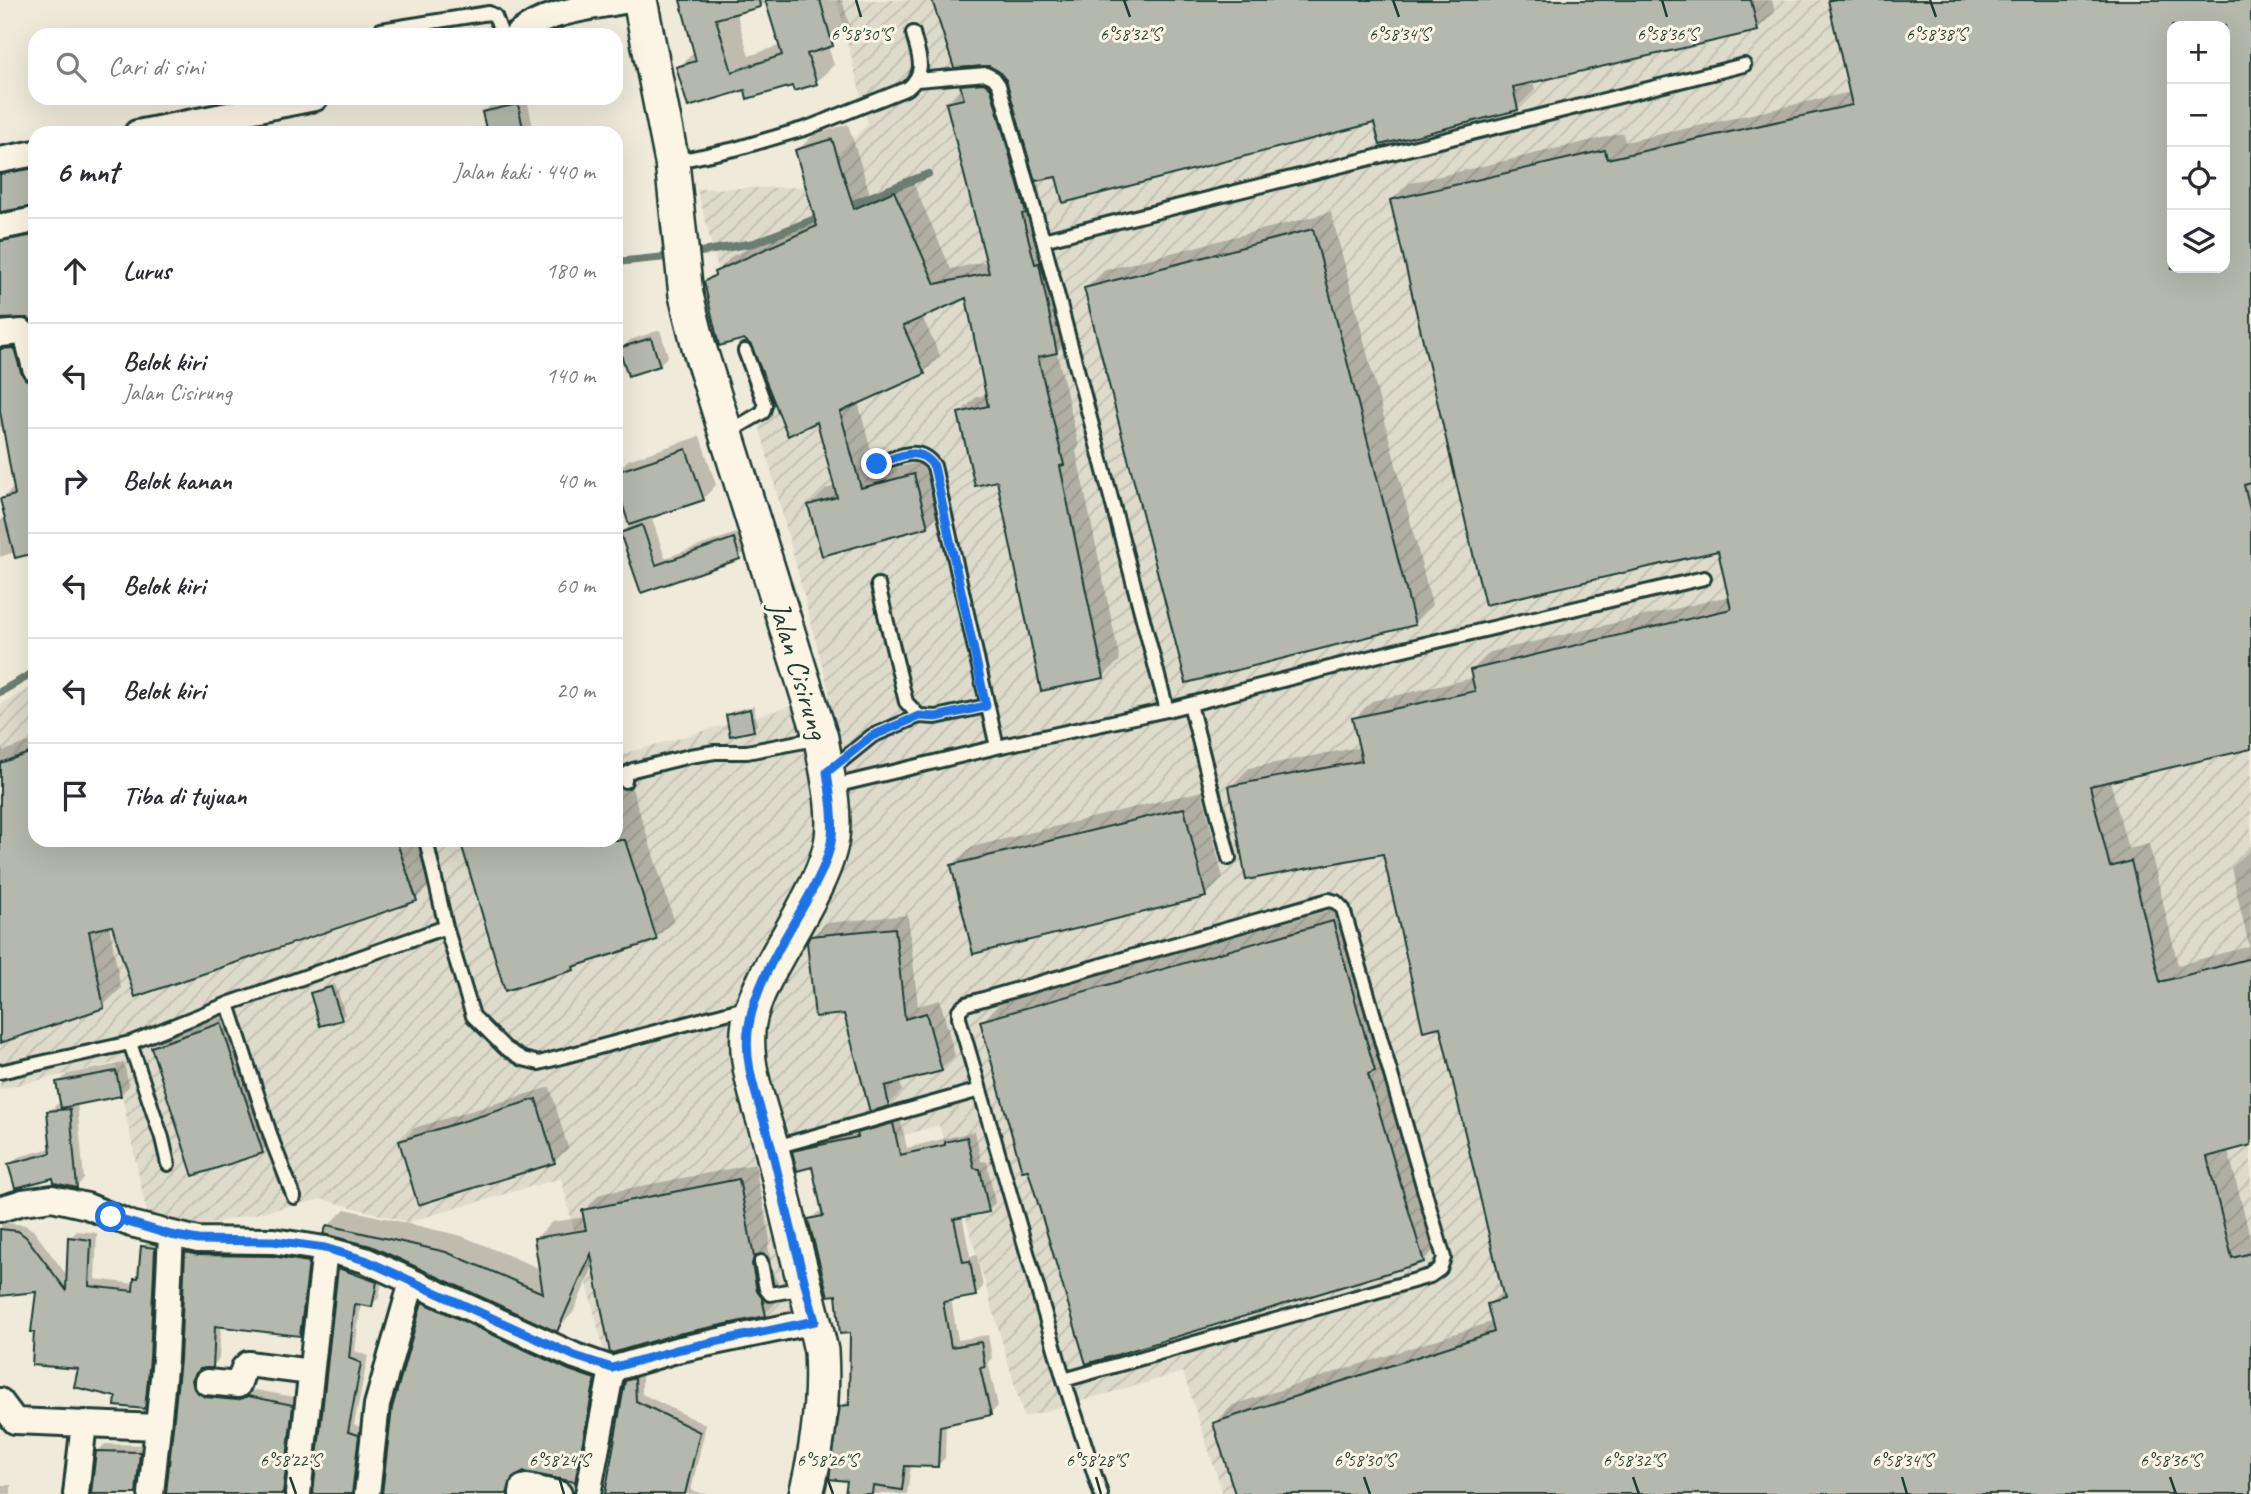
<!DOCTYPE html>
<html lang="id">
<head>
<meta charset="utf-8">
<style>
  :root { --surface:#fff; --page:#f2f2f3; --text:#2b2b33; --muted:#7c7c81; --line:#e1e1e2 }
  body { margin:0; font-family:Caveat,sans-serif; background:var(--page); color:var(--text) }
  .controls { position:absolute; right:21px; top:21px; display:grid; overflow:hidden; border-radius:14px; box-shadow:0 7px 28px #0002 }
  .controls button { width:63px; height:63px; display:grid; place-items:center; padding:0; border:0; border-bottom:2px solid var(--line); background:var(--surface); color:var(--text); font:35px sans-serif }
  .stop { position:absolute; width:21px; height:21px; margin:-16px; border:5px solid #1a73e8; border-radius:50%; background:#fff }
  .stop.end { background:#1a73e8; border-color:#fff; box-shadow:0 2px 7px #0008 }
  .list { margin:0; padding:0; list-style:none }
  h2 { display:flex; justify-content:space-between; align-items:center; height:91px; margin:0; padding:0 28px; font-size:30px }
  h2 small { font-size:23px; font-weight:400; color:var(--muted) }
  .list li { display:grid; grid-template-columns:46px 1fr auto; gap:21px; align-items:center; box-sizing:border-box; height:105px; padding:0 28px; border-top:2px solid var(--line) }
  .list b { display:block; font-size:26px; white-space:nowrap }
  .list p { margin:0; font-size:23px; white-space:nowrap; color:var(--muted) }
  .list em { font-size:23px; font-style:normal; color:var(--muted) }
  .icon { flex:none; width:38px; height:38px; fill:none; stroke:currentColor; stroke-width:2; stroke-linecap:round; stroke-linejoin:round }
  .map { position:relative; flex:none; width:2251px; height:1494px; overflow:hidden }
  .search { position:absolute; background:var(--surface); box-shadow:0 7px 28px #0002; left:28px; top:28px; width:595px; height:77px; display:flex; align-items:center; gap:18px; box-sizing:border-box; padding:0 24px; border-radius:21px; color:var(--muted); font-size:26px }
  .panel { position:absolute; background:var(--surface); box-shadow:0 7px 28px #0002; left:28px; top:126px; width:595px; height:721px; border-radius:21px }
  .map>svg:first-child { display:block }
</style>
</head>
<body>
<div class="map">
<svg width="2251" height="1494" viewBox="0 0 2251 1494">
  <defs>
    <pattern id="industrial-furrows" width="10" height="10" patternUnits="userSpaceOnUse" patternTransform="scale(1.75)"><rect width="10" height="10" fill="#dedbcc"/><path d="M-1 1l2-2M0 10L10 0M9 11l2-2" fill="none" stroke="#bebdb0"/></pattern>
  </defs>
  <rect width="100%" height="100%" fill="#efeada"/>
  <filter id="ink" filterUnits="userSpaceOnUse"><feTurbulence type="fractalNoise" baseFrequency=".0143" numOctaves="2"/><feDisplacementMap in="SourceGraphic" scale="14" xChannelSelector="R" yChannelSelector="G"/><feConvolveMatrix kernelMatrix="1 2 1 2 8 2 1 2 1" color-interpolation-filters="sRGB"/></filter>
  <g filter="url(#ink)">
    <path fill="url(#industrial-furrows)" fill-rule="evenodd" d="M837,0H2251V1494H1223L1183,1372L1024,1417L939,1125L756,1178L796,1314L605,1356L561,1178L408,1222L322,1199L199,1226L148,1219L115,1063L0,1089V705L35,685V840H616V756L830,695L697,189L806,187L868,124ZM2172,26H2225V268H2172Z"/>
    <path fill="#0003" fill-rule="evenodd" d="M681,0H842L850,27L832,45L828,46L834,65L816,82L747,87L678,68L695,51ZM768,3L781,45L749,56L736,12Z
      M934,0H1772L1775,12L1757,29L1533,81L1535,90L1517,108L1376,121L1037,179L1041,195L1038,198L1051,249L1054,248L1072,336L1057,352L1079,447L1076,451L1120,660L1104,676L1042,689L998,479L960,413L976,397L988,394L967,296L922,316L940,356L924,372L858,402L877,473L930,459L943,510L927,526L810,505L826,489L836,486L818,420L752,344L706,283L732,256L817,218L797,151L813,135L848,124L870,194L910,176L951,269L988,261L948,104L978,70L995,68Z
      M1830,0H2251V748L2110,780L2128,849L2149,844L2178,965L2249,946L2231,868L2251,849V1143L2228,1150L2251,1240V1494H1237L1215,1423L1233,1405L1494,1321L1489,1304L1504,1290L1441,1025L1384,852L1231,786L1249,768L1360,747L1354,719L1372,701L1473,678L1472,670L1490,652L1730,596L1719,548L1392,201L1410,183L1623,133L1625,142L1851,92ZM2172,26H2225V268H2172Z
      M517,98H527L534,133H452L487,126L484,112L493,103Z
      M262,123L264,133H164L210,131Z
      M35,157V204L0,211V163Z
      M1331,212L1432,605L1414,623L1086,288L1105,270Z
      M0,218L35,224V322L28,317L0,319Z
      M0,327L35,357V551L15,552L0,557V520L7,518L2,499L15,486L5,426L0,427Z
      M660,330L668,356L659,365L621,349L630,340Z
      M700,436L716,485L703,499L651,516L665,558L742,531L748,548L740,557L642,591L622,533L631,525L616,472L628,460Z
      M754,706L757,725L753,729L728,715L732,711Z
      M35,740V840H420L434,881L416,899L109,925L121,988L103,1006L0,1041V743L3,751Z
      M623,760L674,920L656,938L579,963L573,969L461,840H616V763Z
      M1202,791L1223,878L1205,896L953,865L971,847Z
      M1351,904L1393,1052L1386,1058L1442,1242L1423,1261L1029,1167L982,1022L1000,1003Z
      M908,915L918,1006L940,1000L955,1056L941,1069L900,1080L902,1091L888,1105L812,937L826,923Z
      M335,984L345,1014L341,1018L312,994L316,990Z
      M234,1011L276,1138L262,1151L153,1047L167,1033Z
      M124,1063L129,1086L120,1095L77,1103L84,1179L76,1187L55,1176L10,1165L18,1157L52,1148L49,1112L57,1104L62,1103L58,1083L67,1074Z
      M550,1087L568,1148L554,1161L401,1142L414,1128Z
      M900,1117L907,1148L975,1131L981,1161L987,1162L995,1203L988,1210L962,1215L970,1256L977,1255L983,1287L975,1295L951,1299L958,1340L988,1335L992,1358L988,1362L998,1406L990,1414L946,1423L945,1458L937,1466L911,1465L907,1494H847L849,1479L842,1407L849,1399L852,1331L810,1220L818,1212L824,1211L814,1165L794,1152L802,1144L862,1131L866,1126Z
      M755,1164L770,1239L768,1246L773,1274L778,1282L781,1298L765,1314L612,1351L594,1264L573,1313L557,1329L328,1226L345,1209L462,1236L541,1269L536,1238L552,1222L585,1217L584,1211L600,1194Z
      M1,1222L25,1225L33,1230L68,1277L70,1238L77,1231L97,1233L95,1279L135,1284L140,1275L143,1247L150,1240L162,1242L151,1400L144,1407L118,1396L81,1368L38,1290L0,1294Z
      M194,1246L315,1255L307,1327L300,1334L221,1325L219,1359L212,1366L201,1367L199,1373L200,1382L245,1393L256,1390L299,1398L292,1494H166L182,1361L187,1253Z
      M347,1262L383,1275L379,1298L371,1305L361,1303L355,1351L368,1356L354,1425L365,1428L361,1494H315L340,1269Z
      M430,1296L601,1372L580,1483L574,1489L571,1482L563,1478L523,1471L515,1476L514,1491L516,1494H384L423,1303Z
      M642,1372V1394L706,1425L691,1491L708,1494H605L627,1382L634,1374Z
      M105,1444L147,1445L145,1494H93L97,1452Z
      M0,1485H11V1494H0Z"/>
    <g fill="none" stroke-linecap="round" stroke-linejoin="round">
      <path stroke="#6c7d71" stroke-width="8" d="M845,207L928,174
        M689,254L754,243L823,216
        M616,262L676,256
        M0,692L35,672"/>
    </g>
    <path fill="#b5b9ad" stroke="#1f3d34" stroke-width="2" fill-rule="evenodd" d="M680,0H759L760,7L716,19L732,72L782,55L765,0H820L833,46L807,54L817,84L794,91L792,86L747,99L745,90L688,107L676,67L696,61Z
      M932,0H1751L1758,31L1513,87L1518,110L1380,145L1374,123L1063,203L1056,177L1035,181L1006,80L998,71L989,66L954,68Z
      M1828,0H2251V483L2244,485L2251,514V749L2090,786L2110,867L2131,861L2160,982L2251,958V1145L2207,1157L2232,1258L2251,1253V1494H1235L1213,1423L1494,1332L1487,1304L1504,1299L1440,1027L1423,1031L1383,854L1246,880L1229,786L1362,761L1352,718L1475,691L1470,670L1731,609L1718,551L1485,605L1390,200L1605,150L1607,159L1852,105ZM2172,26H2225V268H2172Z
      M984,83L991,89L1026,213L1022,214L1035,264L1039,263L1057,353L1038,357L1064,465L1060,466L1104,678L1041,691L997,481L975,486L958,413L988,406L966,298L903,326L925,374L840,412L861,488L914,474L928,527L822,556L808,505L837,497L817,422L788,436L751,345L744,339L719,346L704,282L715,275L714,272L817,226L795,150L832,139L854,209L894,191L935,284L989,273L946,103L964,99L960,85Z
      M518,104L524,133H487L482,112Z
      M35,168V206L0,212V174Z
      M1313,229L1415,625L1186,683L1084,288Z
      M35,235V324L27,318L0,319V241Z
      M651,338L660,366L628,376L619,348Z
      M14,348L21,372L25,379L32,382L35,393V553L15,558L0,499L15,495L0,411V349Z
      M686,449L704,500L629,525L616,484V472Z
      M642,525L656,565L734,538L740,559L641,593L620,533Z
      M750,709L754,731L730,736L726,715Z
      M35,751V840H396L417,901L135,997L112,926L89,931L104,1008L0,1043V763Z
      M1184,808L1206,897L973,954L951,865Z
      M460,840H625L657,940L573,967L574,970L505,991Z
      M1333,921L1375,1071L1368,1074L1424,1262L1086,1364L1028,1170L1022,1171L980,1021Z
      M895,928L905,1019L926,1013L942,1071L885,1086L889,1106L870,1112L844,1014L815,1017L807,942L810,936Z
      M331,987L342,1020L320,1026L310,993Z
      M221,1023L263,1153L193,1176L151,1047Z
      M116,1071L121,1096L61,1108L56,1082Z
      M536,1099L555,1163L418,1205L399,1141Z
      M70,1109L77,1188L54,1183L53,1178L15,1188L8,1164L51,1153L47,1111Z
      M893,1123L900,1155L945,1145V1142L967,1137L974,1168L980,1169L989,1212L954,1219L963,1262L970,1261L976,1296L943,1302L951,1347L981,1342L985,1367L980,1368L991,1415L940,1426L938,1467L905,1466L902,1490L873,1486L872,1494H845L847,1481L829,1479L840,1406L849,1405L850,1333L840,1334L836,1295L828,1296L808,1219L823,1216L812,1167L797,1171L792,1151L858,1137L857,1133Z
      M739,1179L754,1257L752,1264L757,1291L762,1298L766,1316L673,1335L612,1353H610L591,1254L557,1332L371,1246L323,1234L327,1225L446,1252L543,1293L534,1238L586,1230L582,1210Z
      M0,1229L18,1231L26,1237L66,1290L68,1237L91,1240L89,1286L133,1291L134,1278H138L141,1246L155,1248L150,1358L145,1409L115,1406L116,1397L74,1387L78,1369L32,1365L34,1332H31L36,1292L0,1296Z
      M185,1252L198,1255L272,1256L309,1262L300,1336L215,1326L213,1368L200,1369L192,1380L194,1389L205,1397L237,1400L248,1396L293,1405L283,1494H166L180,1360Z
      M338,1268L377,1282L372,1307L355,1304L349,1358L361,1363L348,1432L359,1435L352,1494H313Z
      M422,1302L569,1370L595,1379L575,1482L524,1472L512,1479L507,1494H382L392,1408Z
      M635,1378L636,1401L700,1432L685,1494H605L625,1381Z
      M96,1451L140,1452L136,1494H91Z"/>
    <g fill="none" stroke-linecap="round" stroke-linejoin="round">
      <g stroke="#1f3d34" stroke-width="18">
        <path id="lane" d="M381,30L489,13L495,16L502,35
          M917,80L986,74L994,78L999,85L1043,240L1167,710
          M673,162L735,149L807,128L908,88C928,71 918,55 913,33
          M1043,240L1744,65
          M727,433L763,412L765,405L745,351
          M877,464C899,457 918,444 934,466L997,747
          M878,585L906,702L919,716L936,717L986,706
          M1190,704L1229,858
          M830,770L872,736L919,716
          M625,781V775L633,770L690,756L715,752H747L820,738
          M830,787L997,747L1167,710L1395,651L1704,578
          M426,840L446,927L473,1016L505,1048L523,1059L539,1063L749,1007
          M228,1004L273,1143L294,1197
          M130,1043L162,1138L168,1164
          M0,1072L130,1043L228,1004L446,927
          M980,1090L959,1018V1010L966,1004L1329,900L1336,902L1343,909L1444,1258L1440,1269L1430,1276L1064,1380
          M772,1148L980,1090L1064,1380L1101,1494
          M761,1262L766,1289L770,1294L805,1288"/>
      </g>
      <g stroke="#1f3d34" stroke-width="30">
        <path id="street" d="M517,35C548,10 590,8 628,0
          M137,133L315,98
          M0,160L35,153
          M0,227L35,220
          M0,334L22,332L27,337L35,368
          M0,1209L23,1202L52,1198L87,1206L131,1224L198,1240L273,1241L325,1249L365,1260L575,1356L612,1369L676,1350L815,1321
          M207,1382L238,1385L244,1368L248,1364L311,1372
          M0,1401L15,1421L158,1427
          M76,1494L84,1423
          M151,1494L165,1359L171,1235
          M298,1494L325,1249
          M367,1494L377,1405L412,1282
          M522,1494L523,1488L527,1487L559,1494
          M588,1494L612,1369"/>
      </g>
      <g stroke="#1f3d34" stroke-width="38">
        <path id="secondary" d="M640,0L672,162L686,295L699,347L821,738C826,770 836,805 832,838C826,881 784,939 764,981C756,997 749,1013 748,1031C745,1070 761,1108 771,1145C779,1176 785,1207 793,1238C802,1276 813,1313 821,1351C824,1400 818,1447 806,1494"/>
      </g>
      <use href="#lane" stroke="#fcf5e5" stroke-width="12"/>
      <use href="#street" stroke="#fcf5e5" stroke-width="24"/>
      <use href="#secondary" stroke="#fcf5e5" stroke-width="33"/>
    </g>
  </g>
  <g fill="none" stroke-linecap="round" stroke-linejoin="round" filter="url(#ink)">
    <path stroke="#1a73e8" stroke-width="9" d="M111,1217L171,1235L198,1240L273,1241L325,1248L365,1260L575,1356L612,1368L676,1350L815,1321C799,1264 786,1207 772,1150C763,1110 741,1067 749,1025C756,983 783,942 804,905C816,883 829,861 832,836C834,815 830,793 827,772L872,736L919,716L936,717L986,706L934,466C918,444 899,457 877,464"/>
  </g>
  <path fill="none" stroke="#1f3d34" stroke-width="2.5" d="M856,0L861,17M1124,0L1130,17M1393,0L1399,17M1662,0L1667,17M1930,0L1936,17M290,1477L296,1494M559,1477L564,1494M827,1477L833,1494M1096,1477L1101,1494M1364,1477L1370,1494M1633,1477L1639,1494M1902,1477L1907,1494M2170,1477L2176,1494"/>
  <g text-anchor="middle" dominant-baseline="central" stroke-width="6" stroke-linejoin="round" paint-order="stroke">
    <g font-size="30" fill="#1f3d34" stroke="#fcf5e5">
      <text transform="translate(799 670) rotate(73)">Jalan Cisirung</text>
    </g>
  </g>
  <g font-size="18" text-anchor="middle" fill="#1f3d34" stroke="#fcf5e5" stroke-width="6" stroke-linejoin="round" paint-order="stroke">
    <text x="861" y="40">6°58'30"S</text>
    <text x="1130" y="40">6°58'32"S</text>
    <text x="1399" y="40">6°58'34"S</text>
    <text x="1667" y="40">6°58'36"S</text>
    <text x="1936" y="40">6°58'38"S</text>
    <text x="290" y="1466">6°58'22"S</text>
    <text x="559" y="1466">6°58'24"S</text>
    <text x="827" y="1466">6°58'26"S</text>
    <text x="1096" y="1466">6°58'28"S</text>
    <text x="1364" y="1466">6°58'30"S</text>
    <text x="1633" y="1466">6°58'32"S</text>
    <text x="1902" y="1466">6°58'34"S</text>
    <text x="2170" y="1466">6°58'36"S</text>
  </g>
</svg>
<div class="controls">
<button>+</button>
<button>−</button>
<button><svg class="icon" aria-label="locate" viewBox="0 0 24 24"><circle cx="12" cy="12" r="6"/><path d="M12 2v4M12 18v4M2 12h4M18 12h4"/></svg></button>
<button><svg class="icon" aria-label="layers" viewBox="0 0 24 24"><path d="M12 4l9 5-9 5-9-5zM3 14l9 5 9-5"/></svg></button>
</div>
<div class="stop" style="left:111px;top:1217px"></div>
<div class="stop end" style="left:877px;top:464px"></div>
<div class="search"><svg class="icon" aria-label="search" viewBox="0 0 24 24"><circle cx="10" cy="10" r="6"/><path d="M15 15l6 6"/></svg>Cari di sini</div>
<section class="panel">
<h2>6 mnt<small>Jalan kaki · 440 m</small></h2>
<ul class="list">
<li><svg class="icon" aria-label="ahead" viewBox="0 0 24 24"><path d="M12 20V5M6 11l6-6 6 6"/></svg><div><b>Lurus</b></div><em>180 m</em></li>
<li><svg class="icon" aria-label="left" viewBox="0 0 24 24"><path d="M17 20v-9H6M10 6l-5 5 5 5"/></svg><div><b>Belok kiri</b><p>Jalan Cisirung</p></div><em>140 m</em></li>
<li><svg class="icon" aria-label="right" viewBox="0 0 24 24"><path d="M7 20v-9h11M14 6l5 5-5 5"/></svg><div><b>Belok kanan</b></div><em>40 m</em></li>
<li><svg class="icon" aria-label="left" viewBox="0 0 24 24"><path d="M17 20v-9H6M10 6l-5 5 5 5"/></svg><div><b>Belok kiri</b></div><em>60 m</em></li>
<li><svg class="icon" aria-label="left" viewBox="0 0 24 24"><path d="M17 20v-9H6M10 6l-5 5 5 5"/></svg><div><b>Belok kiri</b></div><em>20 m</em></li>
<li><svg class="icon" aria-label="arrive" viewBox="0 0 24 24"><path d="M6 21V4h12l-3 4 3 4H6"/></svg><div><b>Tiba di tujuan</b></div></li>
</ul>
</section>
</div>
</body>
</html>
